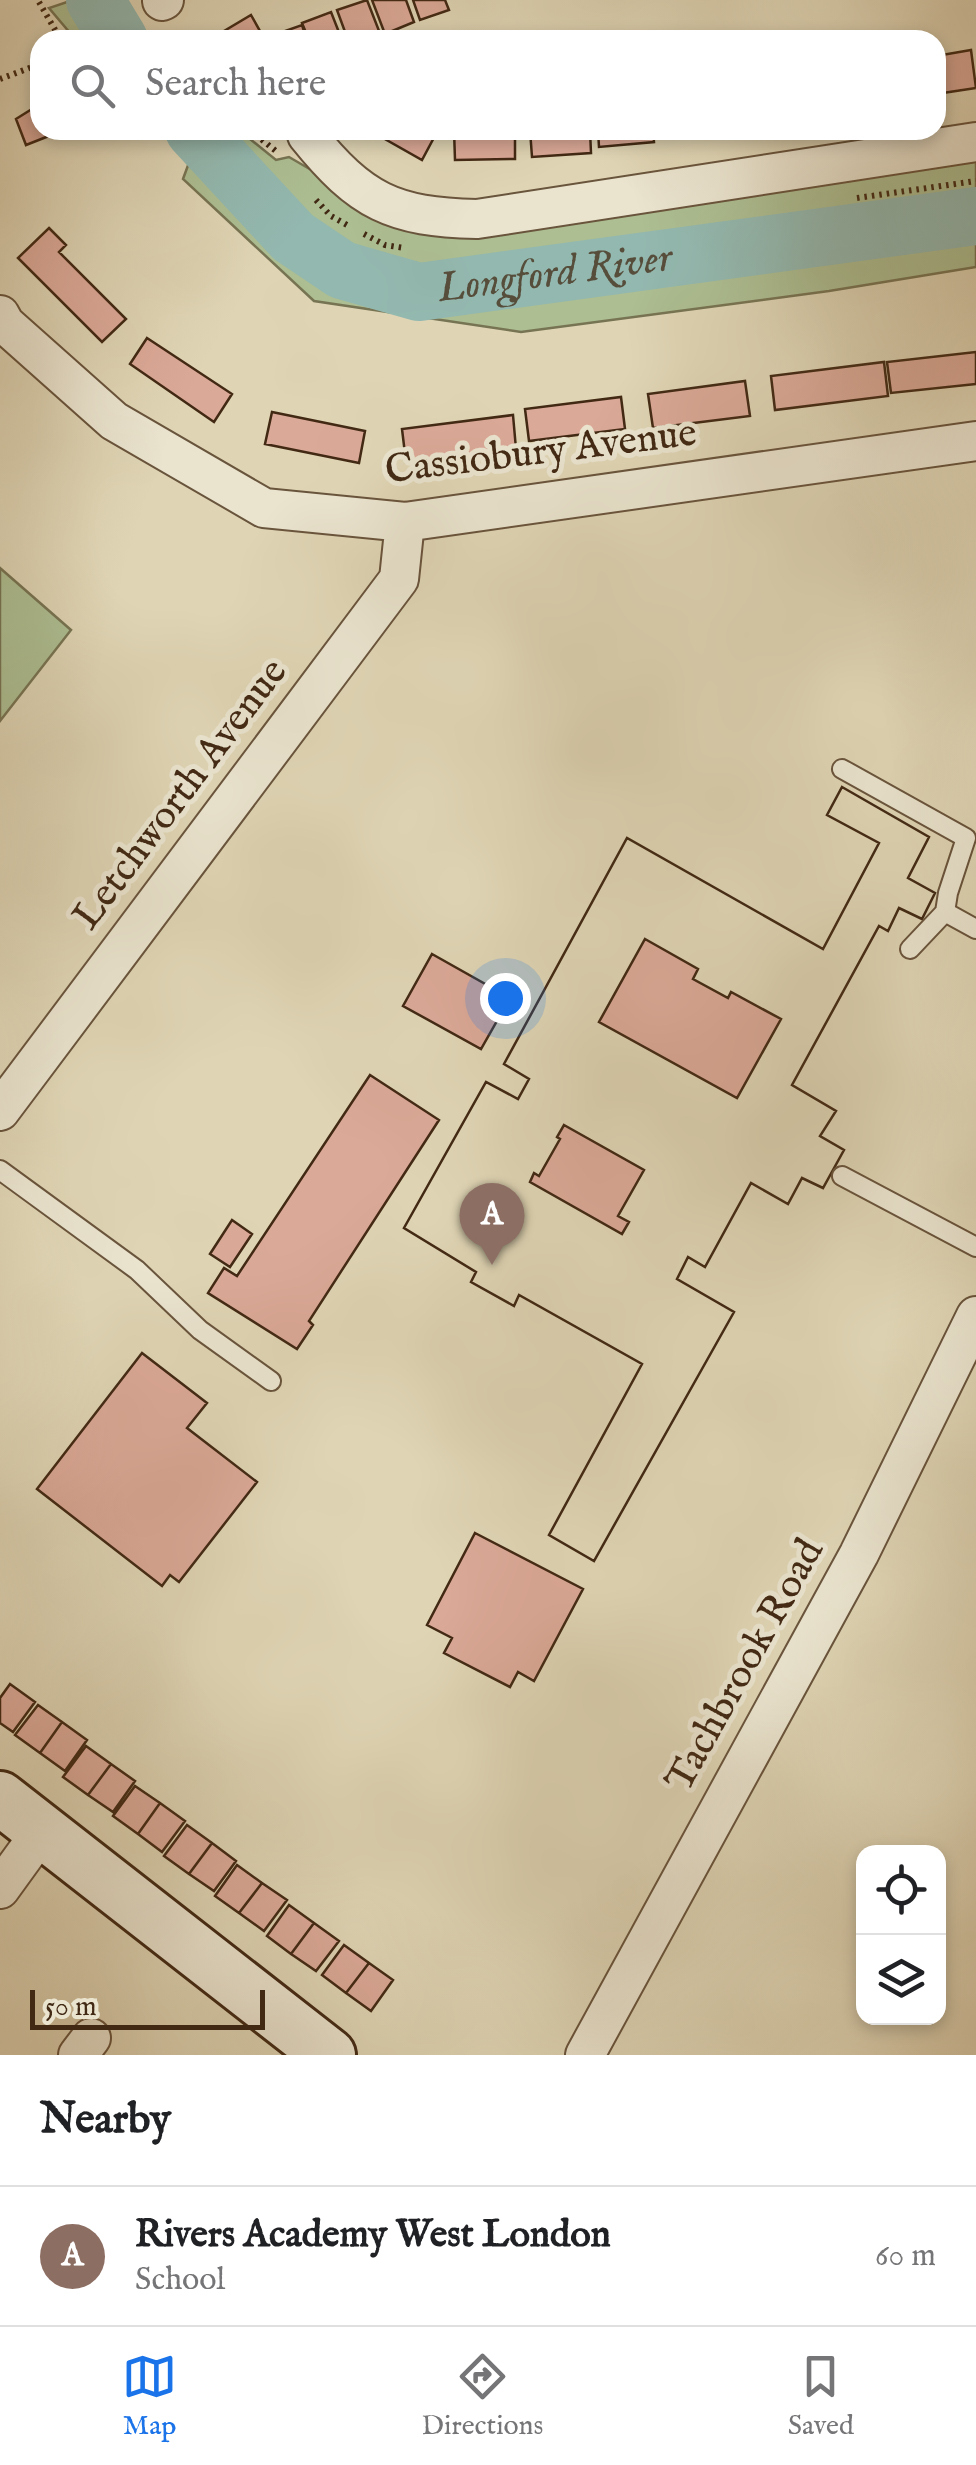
<!DOCTYPE html>
<html lang="en">
<head>
<meta charset="utf-8">
<style>
  :root { --surface:#fff; --page:#f2f2f2; --text:#202124; --muted:#757577; --line:#e0e0e0; --accent:#1a73e8 }
  body { margin:0; font-family:"IM FELL English",serif; background:var(--page); color:var(--text) }
  .controls { position:absolute; right:30px; bottom:30px; display:grid; overflow:hidden; border-radius:20px; box-shadow:0 5px 15px #0003 }
  .controls button { width:90px; height:90px; display:grid; place-items:center; padding:0; border:0; border-bottom:2px solid var(--line); background:var(--surface); color:var(--text); font:50px sans-serif }
  .scale { position:absolute; left:30px; bottom:25px; width:235px; box-sizing:border-box; padding-left:10px; border:5px solid #422914; border-top:0; font-size:28px; line-height:35px; white-space:nowrap; color:#422914; -webkit-text-stroke:8px #eae4cf; paint-order:stroke }
  .you { position:absolute; left:505px; top:998px; width:35px; height:35px; margin:-25px; border:8px solid #fff; border-radius:50%; background:#1a73e8; box-shadow:0 0 0 15px #1a73e833 }
  .badge { display:grid; place-items:center; width:65px; height:65px; border-radius:50%; background:var(--accent); color:#fff; font-size:32px; font-weight:700 }
  .pin { position:absolute; translate:-50% -82px; filter:drop-shadow(0 2px 5px #0008) }
  .pin::after { content:''; position:absolute; top:52px; width:35px; height:30px; background:inherit; clip-path:polygon(0 0,100% 0,50% 100%) }
  .list { margin:0; padding:0; list-style:none }
  h2 { display:flex; justify-content:space-between; align-items:center; height:130px; margin:0; padding:0 40px; font-size:42px }
  h2 small { font-size:32px; font-weight:400; color:var(--muted) }
  .list li { display:grid; grid-template-columns:65px 1fr auto; gap:30px; align-items:center; box-sizing:border-box; height:140px; padding:0 40px; border-top:2px solid var(--line) }
  .list b { display:block; font-size:38px; white-space:nowrap }
  .list p { margin:0; font-size:32px; white-space:nowrap; color:var(--muted) }
  .list em { font-size:32px; font-style:normal; color:var(--muted) }
  .icon { flex:none; width:55px; height:55px; fill:none; stroke:currentColor; stroke-width:2; stroke-linecap:round; stroke-linejoin:round }
  .map { position:relative; flex:none; width:976px; height:2055px; overflow:hidden }
  .search { position:absolute; background:var(--surface); box-shadow:0 5px 15px #0003; left:30px; right:30px; top:30px; height:110px; display:flex; align-items:center; gap:25px; box-sizing:border-box; padding:0 35px; border-radius:30px; color:var(--muted); font-size:38px }
  .sheet { height:270px; background:var(--surface) }
  nav { display:flex; justify-content:space-around; align-items:center; box-sizing:border-box; height:140px; border-top:2px solid var(--line); background:var(--surface); font-size:28px; color:var(--muted) }
  nav a { display:grid; justify-items:center; gap:5px }
  nav .on { color:var(--accent) }
  .map>svg:first-child { display:block }
</style>
</head>
<body>
<div class="map">
<svg width="976" height="2055" viewBox="0 0 976 2055">
  <rect width="100%" height="100%" fill="#dfd5b5"/>
  <filter id="stains"><feTurbulence type="fractalNoise" baseFrequency=".002" numOctaves="4"/><feColorMatrix values="0 0 0 0 .2 0 0 0 0 .09 0 0 0 0 .02 0 0 0 .5 -.17"/></filter>
  <radialGradient id="worn" r=".72"><stop offset=".6" stop-color="#630" stop-opacity="0"/><stop offset="1" stop-color="#630" stop-opacity=".3"/></radialGradient>
  <path fill="#acbe92" stroke="#777453" stroke-width="2.5" d="M73,0H88L114,40H76L49,8Z
    M164,130H174L250,217L324,283L413,302L475,298L976,234V267L829,291L521,332L314,301L183,179L190,160Z
    M214,130H239L276,160L289,157L313,171L359,209L400,228L976,160V199C860,218 745,236 629,251C543,262 449,285 365,256C303,234 259,175 214,130Z
    M0,568L71,630L0,721Z"/>
  <g fill="none" stroke-linecap="round" stroke-linejoin="round">
    <g stroke="#93b8af" stroke-width="58">
      <path d="M95,0L119,40"/>
      <path id="s1" d="M194,130L293,237L342,270L419,292L976,216"/>
    </g>
  </g>
  <path fill="#dba998" stroke="#422914" stroke-width="2.5" fill-rule="evenodd" d="M367,0L381,36L371,40H348L337,10Z
    M372,0H406L414,22L385,34Z
    M413,0H445L449,10L420,20Z
    M331,12L342,40H309L302,23Z
    M251,15L265,40H209Z
    M302,25L307,40H273L271,36Z
    M971,50L976,88L936,94V56Z
    M40,104V130H64L26,145L16,119Z
    M369,130H438L422,160Z
    M454,130H515V159L455,160Z
    M530,130H590L591,153L532,157Z
    M598,130H653L654,142L599,147Z
    M49,228L66,245L59,252L126,319L102,342L18,258Z
    M147,338L232,394L214,422L130,364Z
    M976,352V384L891,393L887,362Z
    M884,362L888,396L775,410L771,376Z
    M745,381L750,416L653,428L648,394Z
    M621,397L625,429L529,441L525,409Z
    M272,412L365,431L359,463L265,444Z
    M513,415L516,449L406,462L402,429Z
    M842,787L929,837L908,878L935,893L922,919L899,908L888,931L879,926L792,1085L836,1111L820,1136L844,1150L823,1188L802,1178L788,1204L751,1183L705,1267L688,1257L677,1279L734,1312L594,1561L549,1535L642,1364L519,1295L514,1306L471,1282L476,1272L404,1228L486,1082L518,1099L529,1079L504,1064L627,838L823,949L879,843L827,815ZM645,939L698,969L693,979L728,998L731,992L781,1019L737,1098L599,1022ZM564,1125L644,1170L618,1216L629,1222L622,1234L530,1182L534,1173L539,1176L560,1139L557,1137Z
    M842,787L929,837L908,878L935,893L922,919L899,908L888,931L879,926L792,1085L836,1111L820,1136L844,1150L823,1188L802,1178L788,1204L751,1183L705,1267L688,1257L677,1279L734,1312L594,1561L549,1535L642,1364L519,1295L514,1306L471,1282L476,1272L404,1228L486,1082L518,1099L529,1079L504,1064L627,838L823,949L879,843L827,815Z
    M432,954L510,998L481,1049L403,1006Z
    M370,1075L439,1120L309,1321L313,1325L297,1349L208,1293L224,1268L237,1276Z
    M232,1220L252,1234L230,1267L210,1254Z
    M142,1353L207,1403L187,1428L257,1482L179,1582L170,1575L162,1586L37,1489Z
    M475,1533L583,1589L534,1681L518,1672L510,1687L444,1653L452,1638L427,1625Z
    M10,1684L35,1702L13,1732L0,1723V1698Z
    M38,1705L62,1722L40,1753L15,1735Z
    M62,1722L87,1740L65,1771L40,1753Z
    M86,1746L111,1764L88,1795L63,1777Z
    M111,1764L135,1781L113,1812L88,1795Z
    M135,1786L160,1803L138,1834L113,1816Z
    M160,1803L185,1821L162,1852L138,1834Z
    M187,1825L212,1843L189,1874L164,1856Z
    M212,1843L236,1861L214,1891L189,1874Z
    M237,1865L262,1883L239,1913L215,1896Z
    M262,1883L287,1900L264,1931L239,1913Z
    M289,1905L314,1923L291,1954L267,1936Z
    M314,1923L339,1941L316,1971L291,1954Z
    M344,1945L369,1963L346,1993L322,1975Z
    M369,1963L393,1980L371,2011L346,1993Z"/>
  <g fill="none" stroke-linecap="round" stroke-linejoin="round">
    <g stroke="#69543c" stroke-width="22">
      <path id="service" d="M842,769L966,838L948,893L945,912L910,949
        M945,912L976,929
        M0,1170L137,1270L200,1330L271,1381
        M842,1176L976,1247"/>
    </g>
    <g stroke="#69543c" stroke-width="42">
      <path id="minor" d="M162,1L164,0
        M307,135C361,202 393,217 477,219L976,142
        M0,315L5,324L114,421L264,508L405,522L976,441
        M0,1111L399,579L405,522
        M0,1889L42,1831
        M78,2055L91,2038
        M585,2055L859,1554L976,1316"/>
    </g>
    <g stroke="#422914" stroke-width="58">
      <path id="secondary" d="M0,1798L329,2055"/>
    </g>
    <path stroke="#422914" stroke-width="6" stroke-dasharray="2.5 5" stroke-linecap="butt" d="M39,2L61,40
      M0,79L40,64
      M250,130L277,152
      M857,198L976,181
      M316,200L331,216L349,226
      M364,234L385,245L404,248"/>
    <use href="#service" stroke="#eae4cf" stroke-width="18"/>
    <use href="#minor" stroke="#eae4cf" stroke-width="38"/>
    <use href="#secondary" stroke="#eae4cf" stroke-width="52"/>
  </g>
  <g text-anchor="middle" dominant-baseline="central" stroke-width="10" stroke-linejoin="round" paint-order="stroke">
    <g font-size="40" fill="#422914" stroke="#eae4cf">
      <text transform="translate(541 453) rotate(-7)">Cassiobury Avenue</text>
      <text transform="translate(181 795) rotate(-53)">Letchworth Avenue</text>
      <text transform="translate(746 1666) rotate(-61)">Tachbrook Road</text>
    </g>
    <g font-size="42" font-style="italic" fill="#564d3b" stroke="#eae4cf">
      <text stroke="none"><textPath href="#s1" startOffset="422">Longford River</textPath></text>
    </g>
  </g>
  <rect width="100%" height="100%" filter="url(#stains)"/>
  <rect width="100%" height="100%" fill="url(#worn)"/>
</svg>
<div class="controls">
<button><svg class="icon" aria-label="locate" viewBox="0 0 24 24"><circle cx="12" cy="12" r="6"/><path d="M12 2v4M12 18v4M2 12h4M18 12h4"/></svg></button>
<button><svg class="icon" aria-label="layers" viewBox="0 0 24 24"><path d="M12 4l9 5-9 5-9-5zM3 14l9 5 9-5"/></svg></button>
</div>
<div class="scale">50 m</div>
<div class="you"></div>
<div class="pin badge" style="left:492px;top:1265px;background:#8d6e63">A</div>
<div class="search"><svg class="icon" aria-label="search" viewBox="0 0 24 24"><circle cx="10" cy="10" r="6"/><path d="M15 15l6 6"/></svg>Search here</div>
</div>
<section class="sheet">
<h2>Nearby<small></small></h2>
<ul class="list">
<li><span class="badge" style="background:#8d6e63">A</span><div><b>Rivers Academy West London</b><p>School</p></div><em>60 m</em></li>
</ul>
</section>
<nav>
<a class="on"><svg class="icon" aria-label="map" viewBox="0 0 24 24"><path d="M3 6l6-2 6 2 6-2v14l-6 2-6-2-6 2zM9 4v14M15 6v14"/></svg>Map</a>
<a><svg class="icon" aria-label="directions" viewBox="0 0 24 24"><path d="M12 3l9 9-9 9-9-9zM9 14v-3h6M13 9l2 2-2 2"/></svg>Directions</a>
<a><svg class="icon" aria-label="saved" viewBox="0 0 24 24"><path d="M7 4h10v16l-5-4-5 4z"/></svg>Saved</a>
</nav>
</body>
</html>
